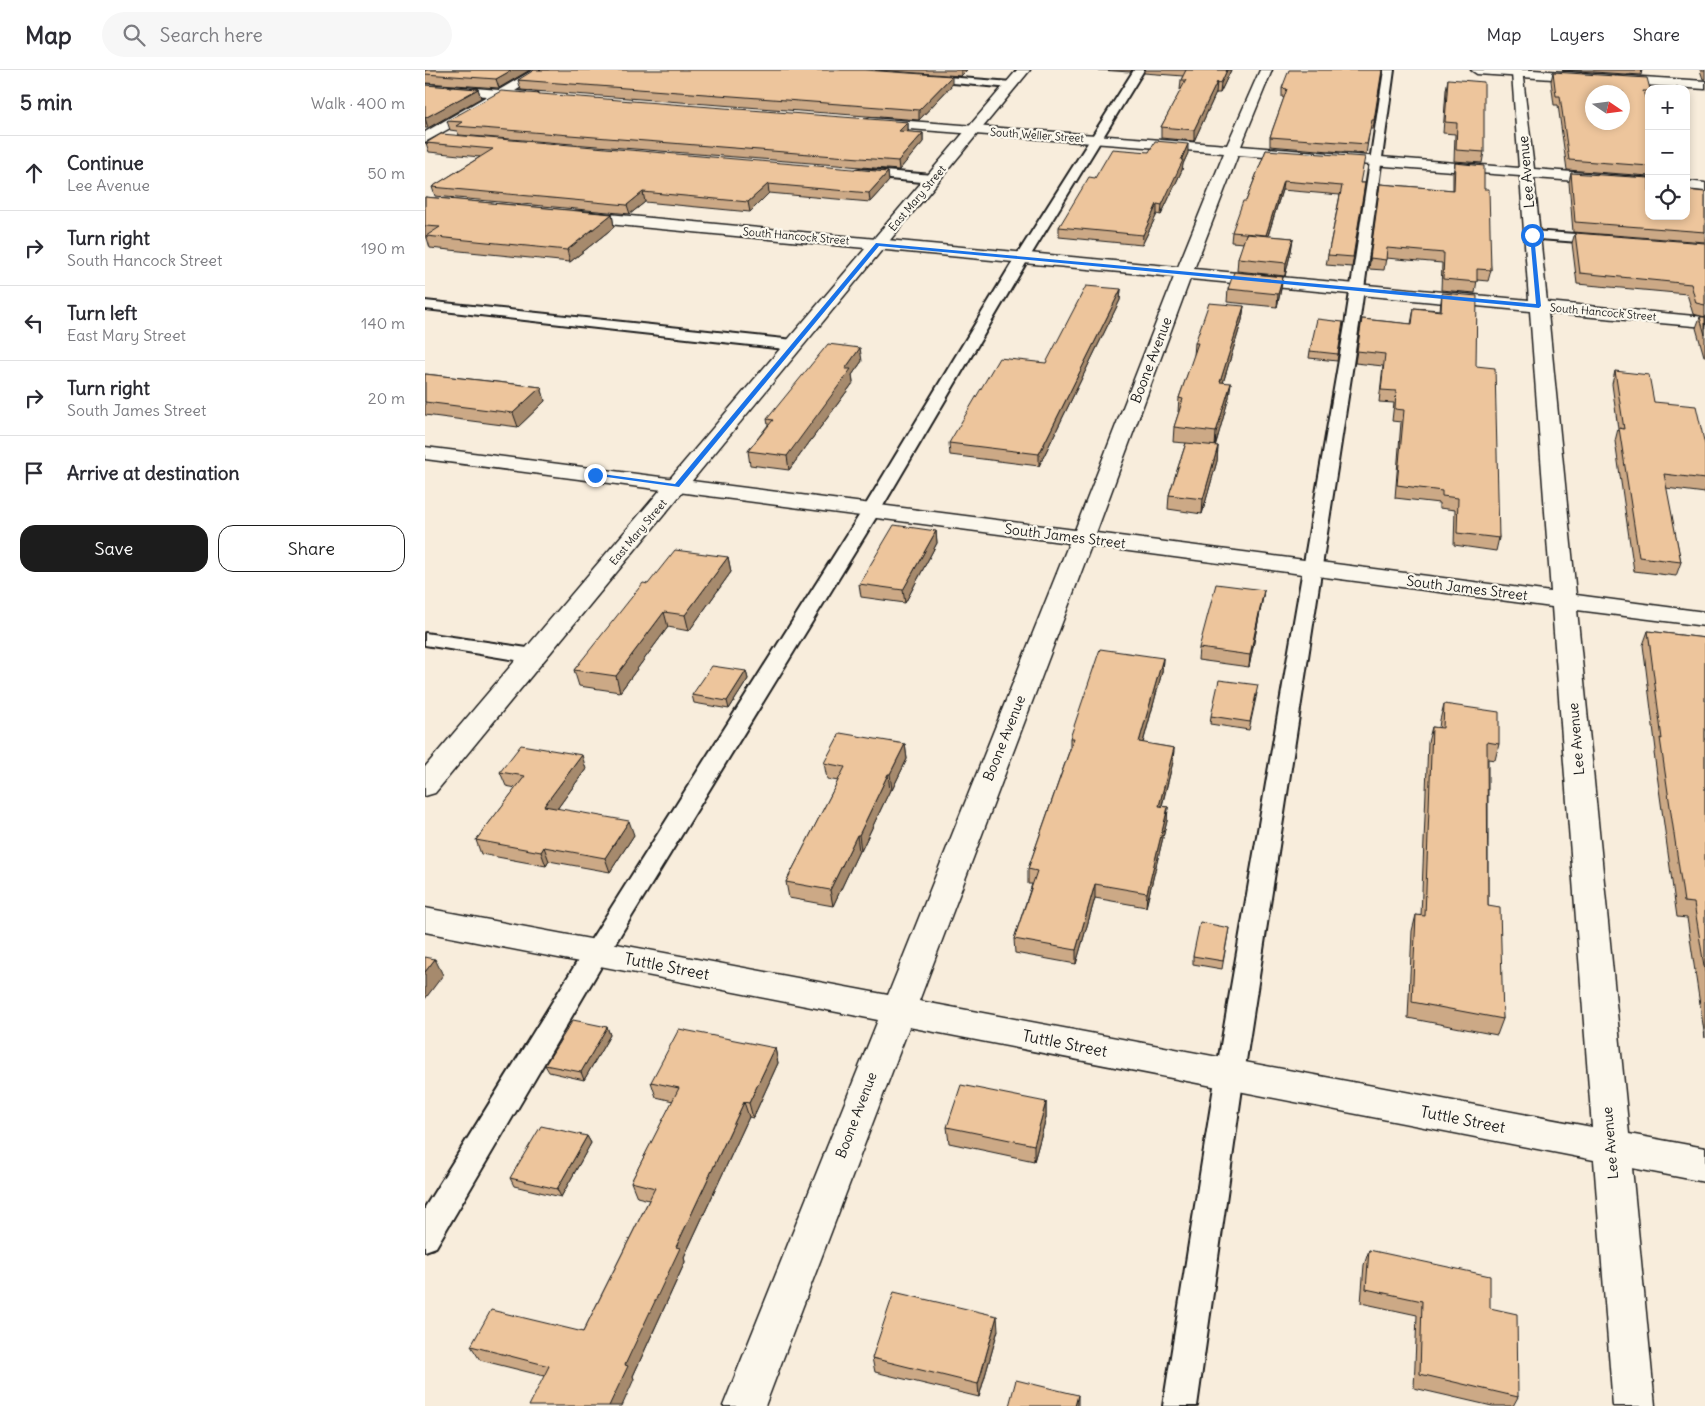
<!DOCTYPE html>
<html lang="en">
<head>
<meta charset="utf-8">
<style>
  :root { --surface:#fff; --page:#f7f7f7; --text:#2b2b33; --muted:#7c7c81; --line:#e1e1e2; --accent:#1c1c1c }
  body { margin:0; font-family:Delius,sans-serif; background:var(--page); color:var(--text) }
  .controls { position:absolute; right:15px; top:15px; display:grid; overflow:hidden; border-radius:10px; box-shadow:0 2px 8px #0003 }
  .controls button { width:45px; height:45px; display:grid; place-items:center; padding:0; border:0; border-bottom:1px solid var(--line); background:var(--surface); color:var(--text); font:25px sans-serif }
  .compass { position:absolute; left:1160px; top:15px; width:45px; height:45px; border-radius:50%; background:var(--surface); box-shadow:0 2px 8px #0003; rotate:103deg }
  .stop { position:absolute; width:15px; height:15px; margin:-11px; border:4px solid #1a73e8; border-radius:50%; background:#fff }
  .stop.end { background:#1a73e8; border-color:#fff; box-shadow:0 1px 5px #0008 }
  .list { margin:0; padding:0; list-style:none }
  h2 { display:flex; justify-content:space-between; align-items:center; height:65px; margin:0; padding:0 20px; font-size:21px }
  h2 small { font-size:16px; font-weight:400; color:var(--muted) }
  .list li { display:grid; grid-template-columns:32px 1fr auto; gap:15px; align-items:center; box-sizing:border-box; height:75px; padding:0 20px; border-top:1px solid var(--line) }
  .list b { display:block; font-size:19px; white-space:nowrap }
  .list p { margin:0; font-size:16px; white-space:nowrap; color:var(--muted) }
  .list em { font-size:16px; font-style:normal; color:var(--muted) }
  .actions { display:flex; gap:10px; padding:15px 20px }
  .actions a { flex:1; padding:11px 0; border:1px solid var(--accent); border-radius:15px; text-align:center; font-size:18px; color:var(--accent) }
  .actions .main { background:var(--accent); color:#fff }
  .icon { flex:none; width:28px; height:28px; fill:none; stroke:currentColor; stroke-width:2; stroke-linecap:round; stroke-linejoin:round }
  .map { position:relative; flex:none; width:1280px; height:1336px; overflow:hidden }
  header { display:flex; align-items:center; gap:30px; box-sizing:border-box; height:70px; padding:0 25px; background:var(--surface); border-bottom:1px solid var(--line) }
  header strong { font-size:24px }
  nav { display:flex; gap:28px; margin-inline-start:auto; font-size:18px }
  .search { width:350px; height:45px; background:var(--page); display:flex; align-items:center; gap:12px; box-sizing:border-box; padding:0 18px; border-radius:28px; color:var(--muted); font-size:19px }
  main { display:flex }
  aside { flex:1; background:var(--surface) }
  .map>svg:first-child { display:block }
</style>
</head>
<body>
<header>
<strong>Map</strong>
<div class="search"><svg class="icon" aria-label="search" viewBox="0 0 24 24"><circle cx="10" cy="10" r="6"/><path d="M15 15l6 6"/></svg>Search here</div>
<nav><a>Map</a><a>Layers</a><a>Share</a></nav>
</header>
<main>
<aside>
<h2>5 min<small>Walk · 400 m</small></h2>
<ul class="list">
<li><svg class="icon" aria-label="ahead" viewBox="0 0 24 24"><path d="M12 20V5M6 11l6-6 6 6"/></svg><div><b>Continue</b><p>Lee Avenue</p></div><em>50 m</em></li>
<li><svg class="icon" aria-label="right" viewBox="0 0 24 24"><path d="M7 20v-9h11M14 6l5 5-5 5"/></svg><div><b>Turn right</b><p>South Hancock Street</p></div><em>190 m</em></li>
<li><svg class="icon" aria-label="left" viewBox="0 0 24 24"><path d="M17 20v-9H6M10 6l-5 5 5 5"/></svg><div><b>Turn left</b><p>East Mary Street</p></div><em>140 m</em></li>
<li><svg class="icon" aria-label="right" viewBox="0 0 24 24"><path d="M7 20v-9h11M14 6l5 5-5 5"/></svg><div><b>Turn right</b><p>South James Street</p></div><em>20 m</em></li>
<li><svg class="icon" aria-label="arrive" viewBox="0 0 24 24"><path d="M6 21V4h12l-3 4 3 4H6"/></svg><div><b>Arrive at destination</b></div></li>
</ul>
<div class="actions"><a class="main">Save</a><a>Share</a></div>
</aside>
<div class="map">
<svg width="1280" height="1336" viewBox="0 0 1280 1336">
  <rect width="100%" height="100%" fill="#f8eddc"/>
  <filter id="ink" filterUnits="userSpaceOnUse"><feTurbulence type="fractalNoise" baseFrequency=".02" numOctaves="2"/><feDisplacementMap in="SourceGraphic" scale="10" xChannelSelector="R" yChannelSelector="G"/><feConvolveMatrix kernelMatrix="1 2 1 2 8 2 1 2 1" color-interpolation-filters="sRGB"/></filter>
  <g filter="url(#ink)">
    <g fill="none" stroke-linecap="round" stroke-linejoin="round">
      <g stroke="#1c1c1c" stroke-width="4">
        <path id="service" d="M709,0H719L604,188L455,441L180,890L11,1177L0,1181V1137L162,876L437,441L590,188Z
          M959,0H969L934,255L819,1004L772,1336H738L791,1004L920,255Z
          M496,5L587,12L592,15L587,18L492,10V6Z
          M435,99L508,105L514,109L508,113L431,106L429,103L431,100Z
          M1107,161L1179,166L1186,170L1179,174L1102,168L1100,165Z
          M0,231L369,270L374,272L377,275L374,278L369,280L0,239Z
          M0,563L109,579L116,581L119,586L116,591L109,593L0,575Z"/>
      </g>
      <g stroke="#1c1c1c" stroke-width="3">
        <path id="minor" d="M108,0H123L90,21L113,23L114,26L113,29L79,28L0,72V62L62,26L0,22V14L74,20Z
          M835,0H847L816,76L1094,98L1087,3L1089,0H1097L1109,99L1224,108V116L1109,108L1122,232L1280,247V257L1123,243L1151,525L1280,542V556L1152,540L1204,1064L1280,1078V1112L1207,1098L1230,1336H1188L1169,1090L484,957L340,1336H298L453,950L0,862V838L463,925L644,473L0,389V377L650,460L749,207L151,151L145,149L143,146L145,143L151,141L753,197L799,83L445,56L438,52L445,48L802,75ZM813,85L1095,106L1104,230L769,199ZM765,209L1105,241L1126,522L671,463ZM666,476L1127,537L1167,1057L494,931Z
          M1261,111L1280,113V121L1261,119Z"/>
      </g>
      <g stroke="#1c1c1c" stroke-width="3">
        <path id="tertiary" d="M1046,0H1108L1280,11V19L1052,4Z"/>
      </g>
      <g stroke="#1c1c1c" stroke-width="3">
        <path id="secondary" d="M592,0H605L10,723L0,726V697Z"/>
      </g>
      <use href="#service" fill="#fbf7ec" fill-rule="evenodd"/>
      <use href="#minor" fill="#fbf7ec" fill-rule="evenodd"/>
      <use href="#tertiary" fill="#fbf7ec" fill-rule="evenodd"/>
      <use href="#secondary" fill="#fbf7ec" fill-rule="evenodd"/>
    </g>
    <path fill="#cca986" stroke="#1c1c1c" d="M0,0H105L74,18L0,13Z
      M450,0H542L536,6Z
      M674,0H707L705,2Z
      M719,0H806L795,23H791L769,71L736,68V57L756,20H755L756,10L758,6L719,3Z
      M957,0L948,59H945L941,84L845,76V67L859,28L857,27V18Z
      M1137,0H1217L1216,5Z
      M1275,0H1280V9H1278Z
      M1128,2L1224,19L1223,30H1221L1224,40V106L1142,100L1133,35H1129L1126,11Z
      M1023,9L1059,82L1057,93L1029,91L1030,64L1018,63L1021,20Z
      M93,10L527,15L494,50L96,20Z
      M0,15L53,19L56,28L3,58H0Z
      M22,51L483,52V62L498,63V72L474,100L34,65L32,61L25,60Z
      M1,73L463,102L464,111L445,132L344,123L325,142L220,132L205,144L10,126L7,117L55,87L4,82Z
      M841,80L935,113H940L927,197L901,195L915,125L857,120L843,166L868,168L866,181L860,206L812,201L813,188L819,173L806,172L807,162L821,131Z
      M724,82L763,83L758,94L757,100L736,145L732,144L717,175L634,167V157L670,108Z
      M1030,93L1059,119L1066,200L1063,211L1052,210L1050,223L1016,220L1017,193L961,188L959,200L944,199L955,114L1028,120V103Z
      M1146,103L1224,146L1280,122V172L1148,162L1144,112Z
      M0,127L187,144L189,157L145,192L5,178L2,168L0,167Z
      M1150,163L1280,173V247L1268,244L1262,224L1152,214L1147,173Z
      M696,219L695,230L614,396L525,385L524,373L621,293Z
      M803,219H856L852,237L802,232Z
      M1017,223L1051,296L1074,468L1071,481L1029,475L1030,440L1014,438V433L970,428L976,352L967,351L969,333L954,332L958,296L930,293L937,249L986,254L989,238L1015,240Z
      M819,236L817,250L798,313L804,327L790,376H793L792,391L777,444L743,439L744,425L761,373L748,372L749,357L754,342H753L754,328L769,286L770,273Z
      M1275,247H1280V286H1279L1271,258Z
      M918,252L912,291L884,288L885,281Z
      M437,291L427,305L428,313L364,400L325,395L323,381L343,355L342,349Z
      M1190,301L1229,332L1280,375V423L1241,418L1256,492L1251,506L1209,501L1190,371L1193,359L1187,314Z
      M0,304L116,317L120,331L93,357L0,345Z
      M511,461L512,473L480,533L436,527L434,514Z
      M303,487L306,502L264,561L243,557L195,622L154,616L149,600L223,514Z
      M839,520L837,532L824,597L773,590L774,578Z
      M1223,561L1280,568V968L1262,848L1252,847L1229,683L1231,680L1218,575Z
      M738,588L737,602L718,673L749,678L748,692L737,736L743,737L742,751L721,837L670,828L651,894L590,883L589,869L607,814H603V799L645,679V668Z
      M321,601L323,609L304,639L269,633L267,625Z
      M832,623L824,660L785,654L786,646Z
      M1019,634L1074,674L1070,690L1063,689V836L1078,949L1072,965L983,948L987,861L991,845L996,846L1003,672L1007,657L1014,658L1015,650Z
      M480,674L482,689L467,720H465L436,781H434L408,836L364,828L361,812L413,711L402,709L399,693Z
      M161,699L132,739L209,765L185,802L124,791L121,796L56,784L51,770L91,718L81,716L75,702Z
      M804,858L797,899L768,894V886Z
      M182,957L185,965L159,1010L124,1002L120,995Z
      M350,978L353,993L328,1048L324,1047L259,1187L260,1192L208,1306L209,1309L119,1306L55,1290L46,1276L158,1262L224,1130L212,1127L206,1112L248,1031L231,1027L226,1012Z
      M621,1032V1048L609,1091L524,1073L522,1057Z
      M162,1066L166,1073L136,1127L89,1116L85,1108Z
      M944,1180L1065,1238L1093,1327L1088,1336H1067L989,1318L992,1245L936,1233L939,1195Z
      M573,1260L554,1327L450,1302L447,1288Z"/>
    <path fill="#a68a6d" stroke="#1c1c1c" d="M87,0H105L74,18L71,9Z
      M536,0H542L536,6Z
      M802,0H806L795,23L796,13Z
      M527,6V15L494,50V40Z
      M792,12L791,23L769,71V60Z
      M53,19L56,28L3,58L0,48Z
      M483,52V61L475,70L474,61Z
      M498,63V72L474,100L473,91Z
      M763,74V83L758,94L757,100L736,145L737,135Z
      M463,102L464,111L445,132L444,123Z
      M858,111L857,120L840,175L841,165Z
      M343,114L344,123L325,142L323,132Z
      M218,122L220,132L205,144L202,135Z
      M732,134V144L717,175L718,165Z
      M187,144L189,157L145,192L142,180Z
      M868,168L866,181L860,206L861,193Z
      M858,207L856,219L852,237L853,224Z
      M696,219L695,230L614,396V384Z
      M819,236L817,250L794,326L795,312Z
      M435,278L437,291L427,305L428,313L364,400L362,386L420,299Z
      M806,313L804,327L790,377L791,362Z
      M116,317L120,331L93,357L88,343Z
      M793,376L792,391L777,444L778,429Z
      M511,461L512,473L480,533L478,520Z
      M303,487L306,502L264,561L260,545Z
      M839,520L837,532L824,597L825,585Z
      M239,542L243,557L195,622L191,606Z
      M738,588L737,602L714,687V672Z
      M321,601L323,609L304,639L302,631Z
      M480,674L482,689L467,720L465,704Z
      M749,678L748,692L733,750L734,736Z
      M157,685L161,699L124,750L119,736Z
      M463,704L465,720L436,781L434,765Z
      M743,737L742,751L721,837L722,823Z
      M204,751L209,765L185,802L180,788Z
      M432,765L434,781L408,836L405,820Z
      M119,777L124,791L121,796L116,782Z
      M670,814V828L651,894V880Z
      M10,889L18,905L0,929V902Z
      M182,957L185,965L159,1010L156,1002Z
      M350,978L353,993L328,1048L324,1033Z
      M319,1032L324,1047L259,1187L260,1192L208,1306L209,1309L197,1336H184L200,1295L251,1177Z
      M621,1032V1048L609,1091V1075Z
      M162,1066L166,1073L136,1127L132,1119Z
      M572,1246L573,1260L554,1327L553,1314Z
      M653,1325V1336H650Z"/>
    <path fill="#edc59c" stroke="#1c1c1c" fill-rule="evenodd" d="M0,0H87L71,9L0,4Z
      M109,0H440L527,6L494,40L93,10Z
      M761,0H802L796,13L792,12L769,60L736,57L761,10H756Z
      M864,0H957L949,50H947L942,74L845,67L862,19L857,18Z
      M1128,2L1222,8L1225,19H1224V21H1218L1224,40V56H1221L1224,64V96L1144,90L1135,26H1131ZM1168,22H1198V52H1168Z
      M1023,9L1059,12V82L1031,80L1032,53L1020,52Z
      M0,15L53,19L0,48Z
      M76,21L483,52L474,61L498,63L473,91L31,56L37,52L22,51Z
      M16,64L463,102L444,123L343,114L323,132L218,122L202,135L7,117L68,79L1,73Z
      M730,71L763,74L756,90H758L737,135L732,134L718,165L634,157L664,107L670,108L687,79L724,82Z
      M841,80L940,87L935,113H940L928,187L903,185L917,116L858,111L841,165L807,162L818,131H821Z
      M1030,93L1059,96V119H1064L1066,200L1052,199V212L1018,209L1019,183L962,178L961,190L945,188L955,114L1029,120Z
      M1146,103L1224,108V146H1261V120L1280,122V162L1150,152Z
      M0,127L187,144L142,180L1,166L15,157L0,156Z
      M1150,163L1280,173V235L1271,233L1266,214L1155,203Z
      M821,164L868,168L861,193L813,188Z
      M809,202L858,207L853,224L803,219Z
      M661,216L696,219L614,384L524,373L574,288L621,293Z
      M1017,223L1052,226L1051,296L1070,298L1074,468L1032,463L1033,428L1017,426V421L972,415L979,340L970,339L971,321L956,320L960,284L932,281L937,249L987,254L989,238L1016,241Z
      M784,233L819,236L795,312L806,313L791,362L749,357L758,329L754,328L773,273H770Z
      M1275,247H1280V265Z
      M892,249L918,252L913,284L885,281Z
      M403,274L435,278L420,299H426L362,386L323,381L348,350L342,349Z
      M1190,301L1224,305L1229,332L1271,336L1280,375V409L1239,404L1256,492L1214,487L1194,358L1199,359Z
      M0,304L116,317L88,343L0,332Z
      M761,373L793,376L778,429L744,425Z
      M469,455L511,461L478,520L434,514Z
      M250,480L303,487L260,545L239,542L191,606L149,600L218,513L223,514Z
      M791,514L839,520L825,585L774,578Z
      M1223,561L1280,568V902L1269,833L1259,832L1235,668L1237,669Z
      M675,579L738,588L714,672L749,678L734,736L743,737L722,823L670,814L651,880L589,869L612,801L603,799L649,668H645Z
      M287,596L321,601L302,631L267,625Z
      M794,610L833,615L825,652L786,646Z
      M1019,634L1074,642V674L1062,672L1063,836L1075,838L1078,949L987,932L991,845L1000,846L1007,657L1018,658Z
      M415,663L480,674L465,704H463L434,765H432L405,820L361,812L420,697L399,693Z
      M96,675L157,685L119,736L204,751L180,788L119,777L116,782L51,770L100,706L75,702Z
      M775,852L804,858L798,891L768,886Z
      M0,887L10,889L0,902Z
      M148,950L182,957L156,1002L120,995Z
      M254,959L350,978L324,1033L319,1032L251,1177L255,1178L200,1295L203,1296L184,1336H104L124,1296L46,1276L66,1240L158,1262L230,1118L206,1112L254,1018L226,1012Z
      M536,1015L621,1032L609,1075L522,1057Z
      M116,1056L162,1066L132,1119L85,1108Z
      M944,1180L1065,1206V1238L1092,1244L1093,1327L995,1304L997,1231L941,1219Z
      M469,1222L572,1246L553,1314L447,1288Z
      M591,1310L653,1325L650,1336H584Z"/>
  </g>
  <path fill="#1a73e8" d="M1107,163L1109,165L1116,236L1114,238L454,176L254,417L167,405L170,403L250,414L451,173L1111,234L1105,165Z"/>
  <g text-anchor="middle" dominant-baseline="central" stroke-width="4.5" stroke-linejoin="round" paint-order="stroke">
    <g font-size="11" fill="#1c1c1c" stroke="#fbf7ec">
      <text transform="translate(612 65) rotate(4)">South Weller Street</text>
      <text transform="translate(492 128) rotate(-50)">East Mary Street</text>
      <text transform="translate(371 166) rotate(5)">South Hancock Street</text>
      <text transform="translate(1178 242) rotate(5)">South Hancock Street</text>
      <text transform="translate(213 462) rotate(-50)">East Mary Street</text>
    </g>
    <g font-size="14" fill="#1c1c1c" stroke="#fbf7ec">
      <text transform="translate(1101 102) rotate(-95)">Lee Avenue</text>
      <text transform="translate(726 290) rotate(-69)">Boone Avenue</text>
      <text transform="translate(640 466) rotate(7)">South James Street</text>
      <text transform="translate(1042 518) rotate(7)">South James Street</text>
      <text transform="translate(579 668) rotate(-68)">Boone Avenue</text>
      <text transform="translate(1151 669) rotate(-95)">Lee Avenue</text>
      <text transform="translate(431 1045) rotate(-69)">Boone Avenue</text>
      <text transform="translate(1185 1073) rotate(-95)">Lee Avenue</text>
    </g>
    <g font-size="16" fill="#1c1c1c" stroke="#fbf7ec">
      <text transform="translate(242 896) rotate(11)">Tuttle Street</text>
      <text transform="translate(640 973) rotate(11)">Tuttle Street</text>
      <text transform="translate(1038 1049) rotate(11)">Tuttle Street</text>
    </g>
  </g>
</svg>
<div class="controls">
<button>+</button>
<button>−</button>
<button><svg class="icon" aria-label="locate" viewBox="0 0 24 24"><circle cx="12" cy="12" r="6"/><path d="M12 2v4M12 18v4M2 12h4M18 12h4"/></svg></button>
</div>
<svg class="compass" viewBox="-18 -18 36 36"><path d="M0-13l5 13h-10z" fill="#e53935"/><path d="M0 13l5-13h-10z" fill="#7c7c81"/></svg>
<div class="stop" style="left:1107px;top:165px"></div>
<div class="stop end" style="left:170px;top:405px"></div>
</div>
</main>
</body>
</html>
